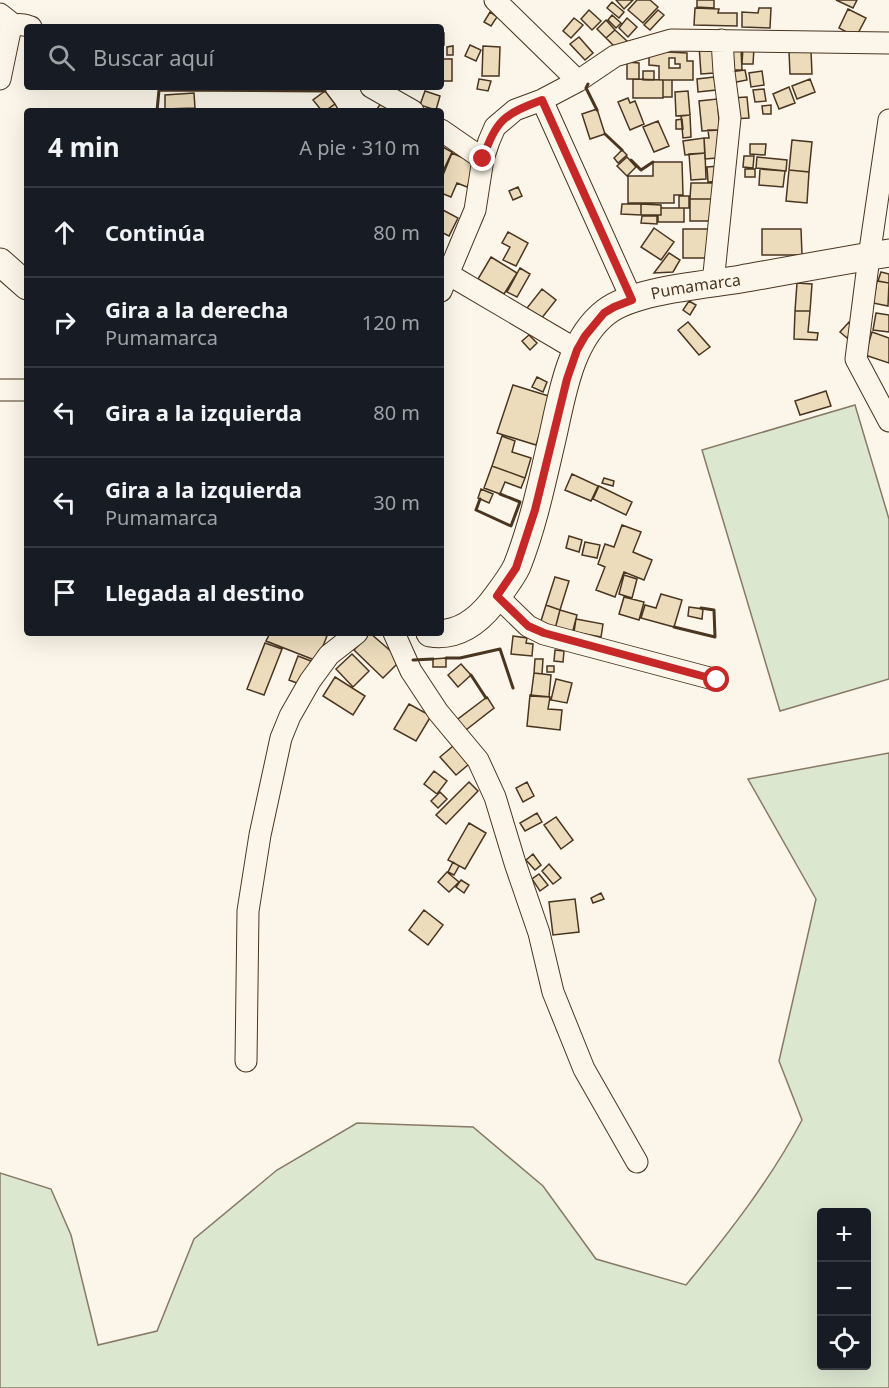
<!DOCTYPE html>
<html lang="es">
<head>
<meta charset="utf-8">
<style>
  :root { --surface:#171b24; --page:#20242c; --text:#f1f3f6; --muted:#9ea1a6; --line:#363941 }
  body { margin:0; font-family:"Noto Sans",sans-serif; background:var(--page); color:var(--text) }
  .controls { position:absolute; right:18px; bottom:18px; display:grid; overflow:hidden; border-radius:6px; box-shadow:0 6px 24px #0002 }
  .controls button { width:54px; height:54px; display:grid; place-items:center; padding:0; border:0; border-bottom:2px solid var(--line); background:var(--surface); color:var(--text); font:30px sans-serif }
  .stop { position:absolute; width:18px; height:18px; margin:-14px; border:4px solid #c62828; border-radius:50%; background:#fff }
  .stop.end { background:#c62828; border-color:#fff; box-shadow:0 2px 6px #0008 }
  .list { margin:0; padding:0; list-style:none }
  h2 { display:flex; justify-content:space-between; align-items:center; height:78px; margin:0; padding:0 24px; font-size:26px }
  h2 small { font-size:20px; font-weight:400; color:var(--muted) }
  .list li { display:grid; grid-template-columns:39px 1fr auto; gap:18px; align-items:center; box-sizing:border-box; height:90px; padding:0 24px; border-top:2px solid var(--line) }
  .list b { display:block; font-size:22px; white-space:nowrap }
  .list p { margin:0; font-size:20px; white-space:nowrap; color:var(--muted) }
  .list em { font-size:20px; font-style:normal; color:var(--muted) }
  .icon { flex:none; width:33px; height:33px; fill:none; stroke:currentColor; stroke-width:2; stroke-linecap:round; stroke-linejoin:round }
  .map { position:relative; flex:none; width:889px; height:1388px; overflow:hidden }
  .search { position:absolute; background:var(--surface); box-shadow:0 6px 24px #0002; left:24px; top:24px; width:420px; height:66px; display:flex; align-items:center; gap:15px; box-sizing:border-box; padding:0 21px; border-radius:6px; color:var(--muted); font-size:22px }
  .panel { position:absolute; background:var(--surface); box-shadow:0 6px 24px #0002; left:24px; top:108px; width:420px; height:528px; border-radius:6px }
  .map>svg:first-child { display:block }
</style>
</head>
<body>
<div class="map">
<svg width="889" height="1388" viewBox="0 0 889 1388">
  <rect width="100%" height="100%" fill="#fbf6e9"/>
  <path fill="#dce7d0" stroke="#887966" stroke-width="1.5" fill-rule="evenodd" d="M855,405L889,519V679L780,711L702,450Z
    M889,753V1388H0V1173L51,1189L71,1235L98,1345L157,1331L194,1239L277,1170L357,1123L473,1127L543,1186L596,1259L686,1285C729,1233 771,1179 802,1120L779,1061L816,899L748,779ZM822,1212H866V1366H822Z"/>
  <path fill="#ecdcbc" stroke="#4a3520" stroke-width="1.5" fill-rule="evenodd" d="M616,0H633L624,9Z
    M637,0H650L658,7L643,23L628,10Z
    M697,0H714V8L697,7Z
    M836,0H857L853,8Z
    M612,2L624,12L619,18L607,8Z
    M695,8L719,9L718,13H737V26L694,25Z
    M759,8H771L770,28L742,27V12L758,13Z
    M848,9L866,18L856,37L839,28Z
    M589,10L601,21L592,30L581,19Z
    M658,10L664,15L650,30L644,25Z
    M490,12L497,17L491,26L484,22Z
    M612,15L621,23L616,28L608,20Z
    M574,18L583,25L571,38L563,31Z
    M627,18L637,27L628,37L619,28Z
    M606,20L615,30L606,38L597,29Z
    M615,30L627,41L618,50L606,38Z
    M441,33H444V45H441Z
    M579,37L593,53L585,60L570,44Z
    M470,45L481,50L476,61L465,56Z
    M699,45H713L714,73L701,74Z
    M453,46V55H447V47Z
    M483,46L500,47L499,76H482Z
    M743,47L754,48L753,64H742Z
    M728,49H741L742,70H729Z
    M649,51L687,53V61H693V80H659V66L649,65ZM669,58H675V64H680V68H669Z
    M789,51H811L812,74H790Z
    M441,59H452V81H441Z
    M627,62L639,63V79H627Z
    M745,70L747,80L731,83L729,72Z
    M643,71H654V80H643Z
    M762,71L764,85L751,87L749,73Z
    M714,77L716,90L698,92L697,79Z
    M479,79L491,81L488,91L477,89Z
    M633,79L663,80V98H633Z
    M810,79L815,92L797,99L792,86Z
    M663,80H672V97H663Z
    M789,87L795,103L779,109L773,94Z
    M764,89L766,101L755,102L753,90Z
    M325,91L335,104L325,111H322L313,100Z
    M425,91L440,96L436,110L420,105Z
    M688,91L690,115L676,116L675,92Z
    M194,93L195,108L165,109V95Z
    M747,97L749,118L732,119L731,98Z
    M628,98L630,103L635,101L644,124L630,130L618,102Z
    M717,99L720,130L702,131L699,101Z
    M383,100L398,111H380L377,109Z
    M335,104L339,111H325Z
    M771,105V114H763L762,106Z
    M597,109L605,134L590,139L582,114Z
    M690,115L691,137L683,138L681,116Z
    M682,119L683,129H676V120Z
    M658,121L669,146L654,152L643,127Z
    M708,130H722L717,158L705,159L704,138H709Z
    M704,138L705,153L685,155L683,141Z
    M792,140L812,142L809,172L789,170Z
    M750,144H766L765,155L750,154Z
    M441,146L452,152L443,171L441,170Z
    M622,150L627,155L618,163L614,158Z
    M452,153L477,164L467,187L457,183L451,197L441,193V180Z
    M705,153L706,179L691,180L689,154Z
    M744,156H754L753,168L743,167Z
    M627,157L636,167L627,176L617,166Z
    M757,157L787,160L786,171L756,168Z
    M653,162H682L683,195H674V203H628V176H653Z
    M720,166L721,181L708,182L707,167Z
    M745,169H755V177H745Z
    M760,169L785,171L783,187L759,185Z
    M789,170L809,172L807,203L786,201Z
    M691,183H715V199H690Z
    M518,187L522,196L513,200L509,191Z
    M679,196H689V208H679Z
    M690,199H715L714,221H690Z
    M622,204H641V215L621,214Z
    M641,204L661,205V215H641Z
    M661,208H684V222H658V215H661Z
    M441,209L458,218L449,236L441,232Z
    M642,216H657V224L641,223Z
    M654,228L674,242L661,260L641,247Z
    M683,229H715V258H683Z
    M762,229H801L802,255H762Z
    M508,232L528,243L516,266L503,260L510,247L502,243Z
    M669,253L680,260L673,272L654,273Z
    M491,257L517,273L504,294L478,279Z
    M520,268L530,274L517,297L507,292Z
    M881,272L889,274V283L878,281Z
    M877,281L889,283L888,306L873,303Z
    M797,283L812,284L810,311H795Z
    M542,289L556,300L541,319L527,308Z
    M689,301L696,305L690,315L683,310Z
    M795,311H810L808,332L818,333L817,340L794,339Z
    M876,313L889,315V332L873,330Z
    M688,322L710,347L699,355L678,330Z
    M849,322L856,328L847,338L840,332Z
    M872,332L889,338V363L865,355Z
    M529,335L537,343L530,350L522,341Z
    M537,377L547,382L543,392L532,387Z
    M513,385L552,397L536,445L497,433Z
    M826,391L831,406L800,415L795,401Z
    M502,436L515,441L512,452L531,458L525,478L492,466Z
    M492,466L525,478L521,488L505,482L500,494L484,488Z
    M572,474L598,486L591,501L565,490Z
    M604,478L614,481L613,486L602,483Z
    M599,486L632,502L626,515L593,499Z
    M481,489L493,494L489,503L478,498Z
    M622,525L641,532L633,552L652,560L644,580L624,572L615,597L596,590L605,567L598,564L605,544L614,547Z
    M569,536L582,540L579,552L566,548Z
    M585,542L600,545L597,558L582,555Z
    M624,575L637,579L632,598L619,594Z
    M555,577L569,581L560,610L546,605Z
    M661,594L682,600L674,627L641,618L645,605L656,608Z
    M624,597L644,602L639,620L619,614Z
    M546,605L560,610L555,629L540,624Z
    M689,607L703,609L702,619L688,616Z
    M560,610L577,615L572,634L555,629Z
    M576,619L603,624L601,637L574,632Z
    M270,633H320L327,636L317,661L266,641Z
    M370,633L401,660L383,678L354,650Z
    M513,636L527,638L526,643L533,644L532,656L511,654Z
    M265,643L282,649L264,695L247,689Z
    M555,650L564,651L563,662L554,661Z
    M352,654L369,671L353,687L336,669Z
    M298,656L311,661L302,685L289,680Z
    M446,658V667H433V659Z
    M535,659H543L542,674L534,673Z
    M461,664L471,675L458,687L448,675Z
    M547,666H554V672H547Z
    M534,673L551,675L549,697L531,696Z
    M335,677L365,696L353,715L323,696Z
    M556,679L572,683L567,703L551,700Z
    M530,695L550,697L548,709L562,710L560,730L527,726Z
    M487,697L494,708L462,733L454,722Z
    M409,704L431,716L416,741L394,729Z
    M459,741L474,760L456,775L440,757Z
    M434,771L447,781L437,794L424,784Z
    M469,782L478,791L446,824L436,815Z
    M527,782L534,796L523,802L516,788Z
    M440,792L447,799L438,808L431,801Z
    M537,813L542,822L525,831L520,823Z
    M556,817L573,840L561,849L544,825Z
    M469,823L486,833L465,869L448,860Z
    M533,854L541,865L535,870L526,860Z
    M453,862L459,866L454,875L448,872Z
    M549,864L561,878L553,884L542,871Z
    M447,872L459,882L449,892L438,882Z
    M539,874L548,885L540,891L532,879Z
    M461,880L469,885L464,893L456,887Z
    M601,893L604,899L593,903L591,898Z
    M575,899L579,932L553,935L549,902Z
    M424,910L443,925L428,945L409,930Z"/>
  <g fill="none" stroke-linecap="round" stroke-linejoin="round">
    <g stroke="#4a3520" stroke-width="23">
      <path id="minor" d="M495,0L578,81
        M0,14L14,25
        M0,79L10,31C17,22 21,24 31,27
        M371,87L413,111
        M542,100L632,300
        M889,120L869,257L856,359L889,421
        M441,130L483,159
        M448,274L577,350
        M713,283L730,118L724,72L722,40
        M441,291L475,210L483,159L489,141L495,127L515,110L542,100L578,81L615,56L671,40L889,43
        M0,390H27
        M497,596L528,626L544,634L717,680
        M394,633L411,671L438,712L478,760L495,797L515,863L539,933L553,992L584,1069L637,1162
        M246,1061L248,911L260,835L281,738L290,716L310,681L329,655L357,633"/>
    </g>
    <g stroke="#4a3520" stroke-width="29">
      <g id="major">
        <path d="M0,262L27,286"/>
        <path id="s1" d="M430,633C456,637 476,623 492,603C500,592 511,579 517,566C532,528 541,487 550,448C561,404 567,342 606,312C634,290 705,285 741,279C791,270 840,261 889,253"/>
      </g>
    </g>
    <use href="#minor" stroke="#fbf6e9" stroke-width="21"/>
    <use href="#major" stroke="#fbf6e9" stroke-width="27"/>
    <path stroke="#4a3520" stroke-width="3" d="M588,84L586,88L597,110
      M157,111L159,90L325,91
      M605,134L622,150
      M631,160L641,170L653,162
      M480,499L476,510L511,526L520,502L500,494
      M674,627L715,637L714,610L701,608
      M446,658H460L500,649L513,688
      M413,660L433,659
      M471,675L486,698"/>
  </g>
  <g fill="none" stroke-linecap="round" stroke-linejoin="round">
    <path stroke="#c62828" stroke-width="8" d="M483,159C495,120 505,114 542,100L632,300L614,307L604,313L585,336L577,350L567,379L535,510L516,568L497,596L528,626L544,633L717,680"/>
  </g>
  <g text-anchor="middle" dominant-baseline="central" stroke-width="4.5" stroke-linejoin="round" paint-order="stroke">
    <g font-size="16" fill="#4a3520" stroke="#fbf6e9">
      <text stroke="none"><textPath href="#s1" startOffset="484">Pumamarca</textPath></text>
    </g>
  </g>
</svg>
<div class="controls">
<button>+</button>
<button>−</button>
<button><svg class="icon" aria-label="locate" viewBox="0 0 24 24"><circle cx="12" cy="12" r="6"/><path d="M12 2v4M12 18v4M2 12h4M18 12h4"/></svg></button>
</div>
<div class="stop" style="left:717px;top:680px"></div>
<div class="stop end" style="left:483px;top:159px"></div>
<div class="search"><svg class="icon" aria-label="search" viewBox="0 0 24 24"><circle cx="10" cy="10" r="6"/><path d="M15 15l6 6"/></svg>Buscar aquí</div>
<section class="panel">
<h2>4 min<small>A pie · 310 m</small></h2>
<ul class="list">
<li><svg class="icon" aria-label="ahead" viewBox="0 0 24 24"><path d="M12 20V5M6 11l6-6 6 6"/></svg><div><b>Continúa</b></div><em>80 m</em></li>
<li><svg class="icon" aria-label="right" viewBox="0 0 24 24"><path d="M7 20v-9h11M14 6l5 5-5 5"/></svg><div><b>Gira a la derecha</b><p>Pumamarca</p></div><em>120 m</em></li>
<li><svg class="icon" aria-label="left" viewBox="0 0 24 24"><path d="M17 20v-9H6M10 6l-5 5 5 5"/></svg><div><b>Gira a la izquierda</b></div><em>80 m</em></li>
<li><svg class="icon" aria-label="left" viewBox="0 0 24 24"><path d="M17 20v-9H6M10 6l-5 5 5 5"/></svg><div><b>Gira a la izquierda</b><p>Pumamarca</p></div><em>30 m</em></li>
<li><svg class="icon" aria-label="arrive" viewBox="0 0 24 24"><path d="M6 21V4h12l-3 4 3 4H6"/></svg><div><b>Llegada al destino</b></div></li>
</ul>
</section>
</div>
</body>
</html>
